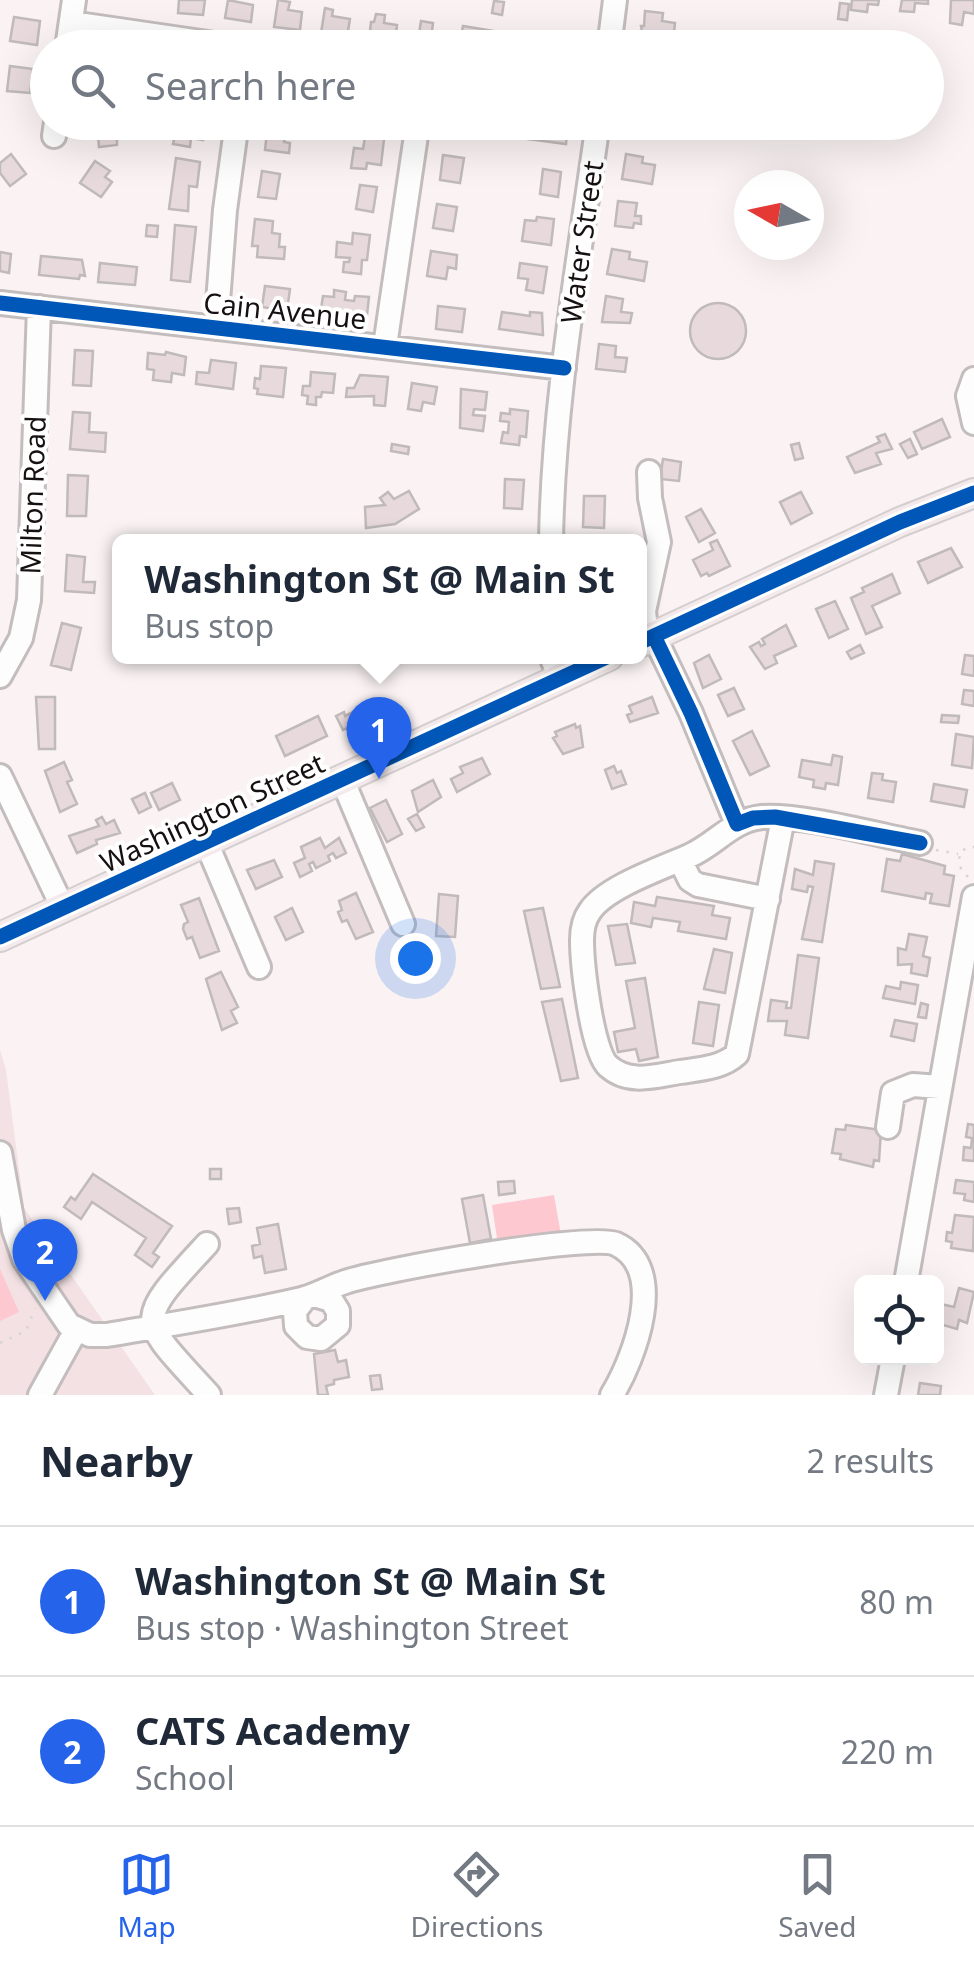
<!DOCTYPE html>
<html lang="en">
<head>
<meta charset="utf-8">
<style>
  :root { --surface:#fff; --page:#f2f2f3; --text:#1f2937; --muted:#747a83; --line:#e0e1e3; --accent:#2563eb }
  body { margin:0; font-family:"Noto Sans",sans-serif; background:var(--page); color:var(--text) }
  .controls { position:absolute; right:30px; bottom:30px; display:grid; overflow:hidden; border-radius:15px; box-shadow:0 10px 40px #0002 }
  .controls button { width:90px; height:90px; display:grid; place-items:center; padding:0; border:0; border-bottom:2px solid var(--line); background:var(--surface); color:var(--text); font:50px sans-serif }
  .compass { position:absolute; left:734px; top:170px; width:90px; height:90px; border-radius:50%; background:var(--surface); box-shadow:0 10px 40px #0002; rotate:279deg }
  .you { position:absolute; left:415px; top:958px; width:35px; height:35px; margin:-25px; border:8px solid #fff; border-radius:50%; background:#1a73e8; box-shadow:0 0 0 15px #1a73e833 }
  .badge { display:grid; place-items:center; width:65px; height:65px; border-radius:50%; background:var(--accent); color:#fff; font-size:32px; font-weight:700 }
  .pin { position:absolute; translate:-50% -82px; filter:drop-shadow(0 2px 5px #0008) }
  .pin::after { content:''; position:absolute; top:52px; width:35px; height:30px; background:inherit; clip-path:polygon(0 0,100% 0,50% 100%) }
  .popup { position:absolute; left:112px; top:534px; width:535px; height:130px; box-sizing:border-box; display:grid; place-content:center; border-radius:15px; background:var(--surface); filter:drop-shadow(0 2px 8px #0005); font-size:32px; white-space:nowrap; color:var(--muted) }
  .popup b { font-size:38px; color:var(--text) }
  .popup::after { content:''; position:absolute; left:50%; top:100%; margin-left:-20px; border:20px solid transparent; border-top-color:var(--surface) }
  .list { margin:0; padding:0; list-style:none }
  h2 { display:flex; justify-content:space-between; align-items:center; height:130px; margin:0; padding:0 40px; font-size:42px }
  h2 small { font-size:32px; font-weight:400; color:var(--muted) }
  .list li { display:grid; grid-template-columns:65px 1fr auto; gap:30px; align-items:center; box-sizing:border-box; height:150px; padding:0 40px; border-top:2px solid var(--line) }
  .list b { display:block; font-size:38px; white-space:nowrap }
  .list p { margin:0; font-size:32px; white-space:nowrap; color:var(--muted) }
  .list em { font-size:32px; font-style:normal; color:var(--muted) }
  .icon { flex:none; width:55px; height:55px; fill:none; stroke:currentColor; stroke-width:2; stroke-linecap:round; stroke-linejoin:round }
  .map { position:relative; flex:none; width:974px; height:1395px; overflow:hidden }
  .search { position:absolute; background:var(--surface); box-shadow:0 10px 40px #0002; left:30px; right:30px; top:30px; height:110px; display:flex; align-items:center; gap:25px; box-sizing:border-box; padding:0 35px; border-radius:55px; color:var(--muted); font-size:38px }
  .sheet { height:430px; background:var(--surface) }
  nav { display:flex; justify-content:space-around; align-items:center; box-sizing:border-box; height:140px; border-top:2px solid var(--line); background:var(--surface); font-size:28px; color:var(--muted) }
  nav a { display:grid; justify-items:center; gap:5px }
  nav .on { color:var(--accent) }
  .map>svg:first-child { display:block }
</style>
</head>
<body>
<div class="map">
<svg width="974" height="1395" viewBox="0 0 974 1395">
  <rect width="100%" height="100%" fill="#faf2f3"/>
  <path fill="#f3e1e3" d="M0,1050L6,1070L24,1208L155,1395H0Z"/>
  <path fill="#fdc8cf" d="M554,1195L561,1235L498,1245L492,1205Z
    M0,1269L19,1312L0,1321Z"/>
  <path fill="#e8dadc" stroke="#c0baba" stroke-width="2.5" d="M179,0H205L203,15L178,13Z
    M228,0L253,5L251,22L225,18Z
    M278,0L290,2L288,10L302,12L300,30L274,27Z
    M852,0H879L878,5L868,4L867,12L851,10Z
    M902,0H928V4L915,3L914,12L900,11Z
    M951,0H974V14L964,12L962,25L950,23Z
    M494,1L504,2L502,15L492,13Z
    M840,3L849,4L847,20L838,19Z
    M325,8L333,10L332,16L350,19L347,37L321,33Z
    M645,11L663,13L662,21L675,23L673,41L643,38L641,26H644Z
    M376,14L385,15L384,23L397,25L395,43L369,40L371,22H374Z
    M14,17L40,21L37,45L10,41Z
    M421,21L433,23L432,31L444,32L441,48L417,47Z
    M463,26L494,31L491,48H465L467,38L461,37Z
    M525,34L539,36L537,48H510L511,40L524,42Z
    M562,36L579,39L578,48H561Z
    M10,66L33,69L30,93L7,91Z
    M97,122H123L125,136L117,137V145L99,147Z
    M181,122H205L203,140L191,138L190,147L173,144L175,135L179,136Z
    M445,122H488L487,129Z
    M529,122L568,126L566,144L527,139Z
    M630,122H656L654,134L628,131Z
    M268,124L286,126L284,142L290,143L289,153L265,150Z
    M365,137L384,139L381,165L367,163L366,169L351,168L354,148L363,149Z
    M11,154L26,174L10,186L0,173V163Z
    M626,154L643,157L642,163L655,165L652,184L622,179Z
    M443,155L464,158L460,183L440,180Z
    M176,158L200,162L197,187L189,186L188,211L169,209Z
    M95,161L110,171L105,177L112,182L101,197L80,183Z
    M543,169L561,172L558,197L540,194Z
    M262,171L280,174L276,199L258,197Z
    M360,185L377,187L373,212L356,209Z
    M618,201L637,203L635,216H641V224L634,223L633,228L615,226Z
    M437,204L457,207L453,231L433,228Z
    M537,217L554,219L551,245L522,241L525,220L536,221Z
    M255,219L273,221L272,233L280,234L279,247H285L284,259L257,257L258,246H252Z
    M147,225L158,226L157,237L146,236Z
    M175,225L196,227L190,282L171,280Z
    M353,233L370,235L367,260H362L361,274L343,272L344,262H349L350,258L336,257L337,242L352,244Z
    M612,249L630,252L629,259L647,262L644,281L607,274Z
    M431,251L457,255L456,269L448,267L446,279L427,276Z
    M0,252L11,254L9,273L0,271Z
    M41,256L82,260L85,276L80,275L79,279L39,275Z
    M100,263L137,267L135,285L98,282Z
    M520,263L547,267L543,293L526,290L528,279L518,278Z
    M265,286L290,289L287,311L262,307Z
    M334,290L346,292L345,300L354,301L355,296L369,297L367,315L347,313L346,317L320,315L323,296L334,297Z
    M606,296L623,299L621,312L632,313L630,323L602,322Z
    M690 331a28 28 0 1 1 56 0a28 28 0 1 1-56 0Z
    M438,306L465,309L462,332L436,329Z
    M502,312L530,316V312L542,313L543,335L499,329Z
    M599,344L616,346L615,357L627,358L625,372L596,369Z
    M75,350L93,351L91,386L73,385Z
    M166,352L186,357L184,375L172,373L171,382L153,380L154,370L147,369L148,353L165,355Z
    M211,360L236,363L233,389L196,384L197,372L209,373Z
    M261,366L286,368L283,397L257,394L258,389L254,388L255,378L260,379Z
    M311,372L335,374L333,393L322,392L321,397H316V405L307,404L308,396L302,395L303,386H310Z
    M360,375L388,377L385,406L374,405V396L346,397L347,388H354Z
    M412,383L437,387L434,404L423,402L421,411L408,409Z
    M461,389L487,392L485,410L474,409L473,415L485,416L483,431L460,428Z
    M510,409L528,411L526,437L520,436L519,445L501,443L503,432L508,433L509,422L500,421L501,413L510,414Z
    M73,412L90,413L89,432L106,433L105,452L70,449Z
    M942,419L950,437L922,449L914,432Z
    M885,434L892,449L876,453L881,464L855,473L847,457L880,442L877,437Z
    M910,439L917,454L908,458L900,444Z
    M799,443L803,458L795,460L791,445Z
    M392,444L409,447L408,454L391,451Z
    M663,459L681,462L679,481L660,479Z
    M68,475L88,476L86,516H67Z
    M505,479L524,480L522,509L504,508Z
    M409,491L419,509L395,524L366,528L365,507L385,505L380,498L388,492L394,499Z
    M801,492L812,513L791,524L780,502Z
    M584,496H605L604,528L583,527Z
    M701,509L715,533L699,542L686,517Z
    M717,540L730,566L709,576L707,573L701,576L693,560L713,550L710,543Z
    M951,548L962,567L928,583L918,562Z
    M67,555L85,557L83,582H95L94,593L65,591Z
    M892,574L900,593L872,606L882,627L866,634L851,598L864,592L862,588Z
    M835,601L848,629L829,638L816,609Z
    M62,623L81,628L71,670L51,665Z
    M786,625L796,646L774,656L777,663L765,669L750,647L759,642L761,646L765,644L762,639Z
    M860,645L864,653L851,659L847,652Z
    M709,655L721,679L703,688L694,663Z
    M965,655L974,656V676L962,674Z
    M734,688L744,709L728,716L718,695Z
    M964,690L974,691V706L962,704Z
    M36,697H55V749H39Z
    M652,697L658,713L630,722L627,715L632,713L629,706Z
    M370,704L378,721L358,730L355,724L343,730L336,716L344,712L345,716Z
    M942,715L959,716L958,723L941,722Z
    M318,716L327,736L285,756L276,736Z
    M575,724L576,728L580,726L583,747L563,754L553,738L557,736L555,732Z
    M752,731L769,766L750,775L733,741Z
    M956,734L974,737L972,768L952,765Z
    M833,755L842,757L838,785L826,783L825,789L813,787L814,780L799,777L802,760L831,765Z
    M482,758L490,774L457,792L451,779L463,773L460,767Z
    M64,762L72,780L67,782L77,804L60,812L45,771Z
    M614,766L617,773L621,771L626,784L612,789L605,770Z
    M872,773L883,774L882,780L896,782L893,802L868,798Z
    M433,780L441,797L418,812L412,791Z
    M172,783L180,800L159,810L151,793Z
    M934,784L967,790L964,807L931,801Z
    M145,793L151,807L139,813L132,799Z
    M386,800L402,834L387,842L370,808Z
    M417,814L424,827L416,831L408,819Z
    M102,817L106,824L114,820L120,833L96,840L97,844L77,853L69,836L99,826L96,820Z
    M320,838L325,848L339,838L346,853L336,858L333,853L328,856L330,861L316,868L313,862L309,864L312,871L300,877L294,863L305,858L301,847Z
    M902,854L945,866L944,874L954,876L949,906L930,903L932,894L926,893L925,899L882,891L887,859L900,861Z
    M274,860L282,877L256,889L247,870Z
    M815,861L834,864L822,942L802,939L813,887L808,886L807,892L792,889L795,869L813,875Z
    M356,893L373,932L356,939L347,920L342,922L338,912L342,910L339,901Z
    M439,894L458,896L455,937L436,936Z
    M657,897L714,906L712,915L730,918L726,939L678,931L680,922L653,918L651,927L631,923L634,902L655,906Z
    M199,898L219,951L200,958L192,937L187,939L183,929L184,924L188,922L181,905Z
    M292,908L303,932L286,940L275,917Z
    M543,908L560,987L541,989L524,911Z
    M627,924L635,963L616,965L608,926Z
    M909,934L927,937L923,956L930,958L927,976L911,973L912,964L898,965V948L906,950Z
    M714,949L732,953L725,993L704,989Z
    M798,955L819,958L808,1038L785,1035L787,1021H768L771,1000L787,1002L786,1008H791Z
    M221,972L238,1007L231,1011L237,1023L222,1030L206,979Z
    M645,978L658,1057L639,1061L636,1049L618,1052L614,1032L635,1028L626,981Z
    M901,982L918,985L915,1004L883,998L886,986L900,989Z
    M562,999L578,1078L561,1081L542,1002Z
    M699,1002L719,1005L713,1046L693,1043Z
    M921,1003L928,1005L926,1018L918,1017Z
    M895,1020L917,1024L914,1041L891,1036Z
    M968,1124L974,1125V1161L963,1160L964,1147L971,1148L972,1138L966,1137Z
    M846,1125L881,1130L879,1161L874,1160L873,1167L840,1159L841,1154L832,1153L836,1129L845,1130Z
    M210,1169H221V1179H210Z
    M93,1174L172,1226L153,1253L159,1257L152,1267L135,1255L146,1238L92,1202L81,1219L64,1207L71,1197L75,1200Z
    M956,1180L974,1182V1202L964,1200L965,1194L954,1193Z
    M514,1181L515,1193L499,1195L498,1182Z
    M483,1195L491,1239L470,1243L462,1199Z
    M239,1208L241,1222L229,1224L227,1209Z
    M955,1215L974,1217L973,1251L951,1248L952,1242L946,1241L947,1232L952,1233Z
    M278,1224L286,1269L265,1273L262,1256L254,1258L252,1246L260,1244L257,1228Z
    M959,1288L974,1292L967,1323L959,1320L957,1329L936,1323L941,1304L954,1307Z
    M335,1350L338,1362L346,1360L349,1377L334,1380V1384L326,1386L328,1395H318L314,1354Z
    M380,1375L382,1389L372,1390L370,1376Z
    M920,1383L941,1386L940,1395H918Z"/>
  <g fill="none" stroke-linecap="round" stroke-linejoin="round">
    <g stroke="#c4bdbe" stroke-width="28">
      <path id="minor" d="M71,23L242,48
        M67,48L74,0
        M609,48L615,0
        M54,136L56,122
        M0,303L564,368
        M216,328L225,210L237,122
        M385,346L418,122
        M974,379L968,396L974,423
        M551,542C553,401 579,261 598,122
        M654,636L691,713L737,824
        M647,639L644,611L659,542L650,498L649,472
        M551,656L560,679
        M0,676L21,638L29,600L39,307
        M0,776L63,908
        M342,779L403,924
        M783,818L737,1054C722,1068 700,1069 680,1072C655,1076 629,1085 608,1066C592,1052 582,964 582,940C582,931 584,919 590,911C606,887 662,868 689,856C715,845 732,820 762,817C801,814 878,835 920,843
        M206,842L259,967
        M680,860L690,880L698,885L768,899
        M888,1127L893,1093L913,1085L940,1087
        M0,1153L14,1230L24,1259L69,1325L90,1335H107C172,1324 238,1314 302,1299C317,1295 330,1287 345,1282C379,1270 590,1233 616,1244C669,1268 634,1359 612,1395
        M207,1244C133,1324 137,1316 209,1395
        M906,1282L974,897
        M305,1298L295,1311L296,1326L307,1337L321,1339L338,1325V1311L331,1300L314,1295
        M40,1395L76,1330
        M886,1395L893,1358"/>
    </g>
    <g stroke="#d3cfd0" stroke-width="32">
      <path id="major" d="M639,643L900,522L974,493
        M0,937L609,656"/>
    </g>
    <path stroke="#d8d5d5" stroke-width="2.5" stroke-dasharray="2.5 8" stroke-linecap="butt" d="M936,850L958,854
      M968,877L961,869L959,854L967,847H974
      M0,1343L26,1331L35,1308"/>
    <use href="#minor" stroke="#fefdfd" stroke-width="22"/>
    <use href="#major" stroke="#f5eaeb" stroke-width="28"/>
    <g stroke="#fff" stroke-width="21">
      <path id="cycleway" d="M0,303L564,368
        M654,636L691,713L737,824L753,818L775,817L920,843
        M641,642L900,522L974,493
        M0,937L609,656"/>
    </g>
    <use href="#cycleway" stroke="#0057b8" stroke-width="15"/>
  </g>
  <g text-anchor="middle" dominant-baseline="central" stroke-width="8" stroke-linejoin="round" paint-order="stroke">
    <g font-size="28" fill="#161011" stroke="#fff">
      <text transform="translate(581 242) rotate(-82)">Water Street</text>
      <text transform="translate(285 310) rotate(6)">Cain Avenue</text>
      <text transform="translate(32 495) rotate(-88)">Milton Road</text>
      <text transform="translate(212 812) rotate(-25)">Washington Street</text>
    </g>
  </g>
</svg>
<div class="controls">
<button><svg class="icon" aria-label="locate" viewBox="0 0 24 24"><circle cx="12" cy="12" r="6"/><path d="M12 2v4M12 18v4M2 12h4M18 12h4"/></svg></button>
</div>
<svg class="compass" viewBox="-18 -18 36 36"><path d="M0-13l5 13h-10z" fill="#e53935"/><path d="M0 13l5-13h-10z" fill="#747a83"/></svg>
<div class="you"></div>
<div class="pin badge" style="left:379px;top:779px">1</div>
<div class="popup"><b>Washington St @ Main St</b>Bus stop</div>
<div class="pin badge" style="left:45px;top:1301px">2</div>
<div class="search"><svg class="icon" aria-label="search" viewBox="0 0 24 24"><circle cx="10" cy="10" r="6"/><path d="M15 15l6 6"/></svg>Search here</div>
</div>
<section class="sheet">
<h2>Nearby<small>2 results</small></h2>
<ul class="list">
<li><span class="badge">1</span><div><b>Washington St @ Main St</b><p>Bus stop · Washington Street</p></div><em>80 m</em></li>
<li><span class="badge">2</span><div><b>CATS Academy</b><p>School</p></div><em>220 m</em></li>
</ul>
</section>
<nav>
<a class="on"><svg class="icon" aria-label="map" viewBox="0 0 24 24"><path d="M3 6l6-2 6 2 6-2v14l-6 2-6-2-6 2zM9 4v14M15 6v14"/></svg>Map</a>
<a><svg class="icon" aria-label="directions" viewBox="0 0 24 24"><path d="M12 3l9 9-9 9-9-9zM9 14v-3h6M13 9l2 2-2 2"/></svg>Directions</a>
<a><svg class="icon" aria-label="saved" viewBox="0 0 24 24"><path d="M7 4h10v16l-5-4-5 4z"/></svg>Saved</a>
</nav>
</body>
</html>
